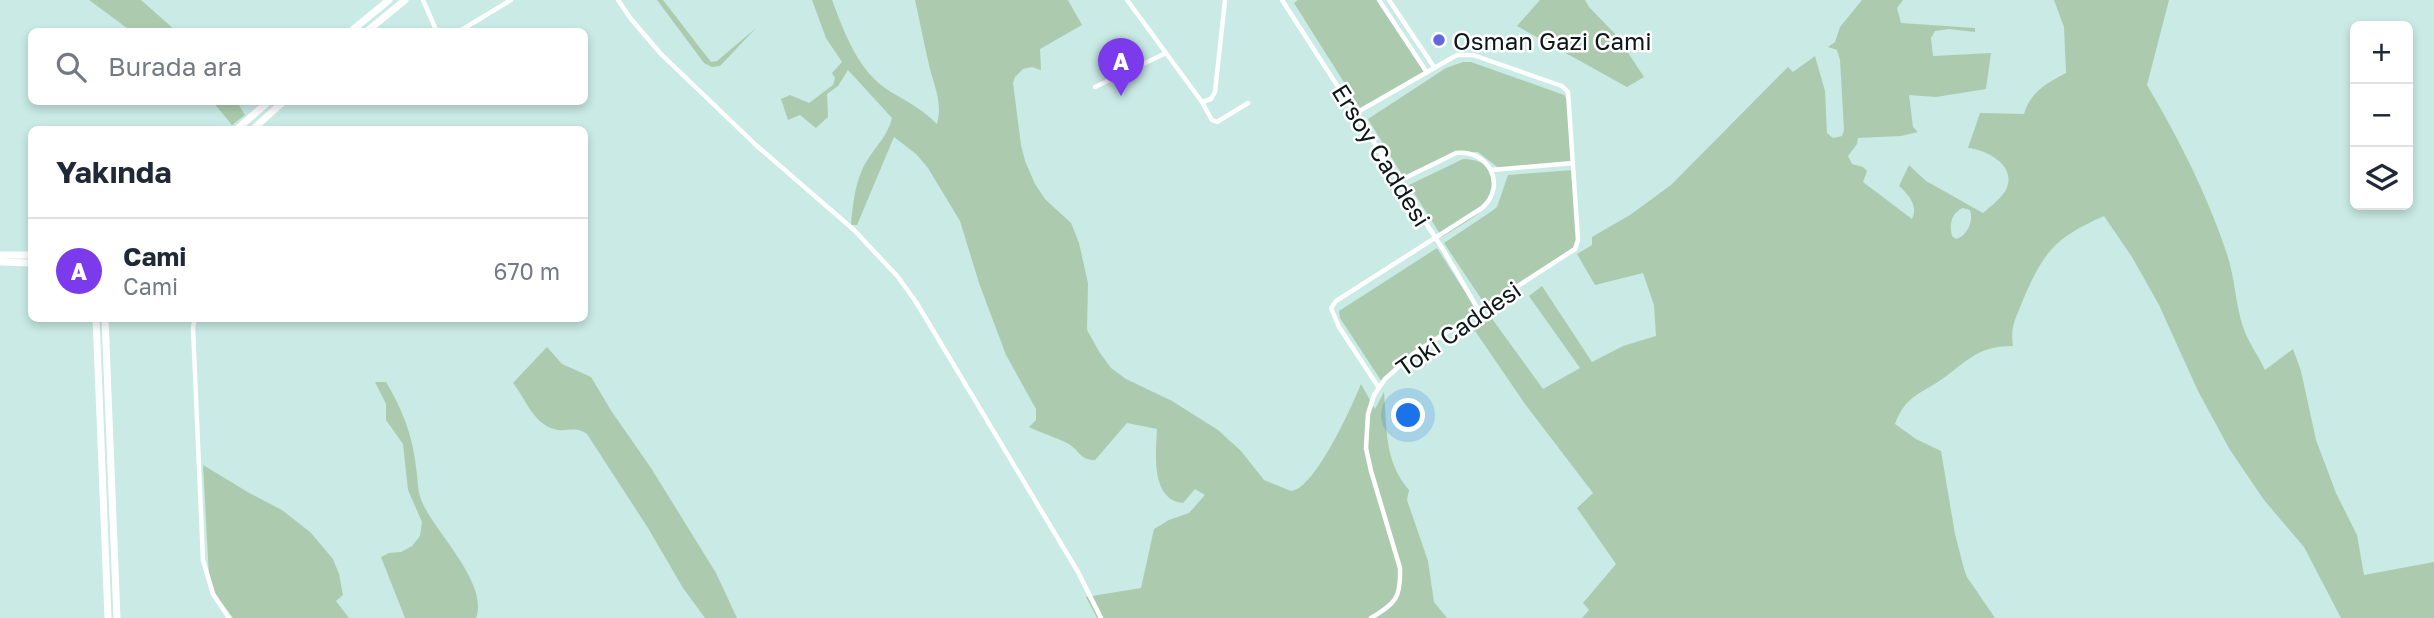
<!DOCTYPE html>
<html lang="tr">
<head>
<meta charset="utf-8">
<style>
  :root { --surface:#fff; --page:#f6f6f7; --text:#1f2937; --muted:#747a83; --line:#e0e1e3; --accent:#7c3aed }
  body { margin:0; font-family:"Golos Text",sans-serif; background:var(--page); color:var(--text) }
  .controls { position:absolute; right:21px; top:21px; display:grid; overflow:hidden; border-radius:10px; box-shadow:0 4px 10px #0003 }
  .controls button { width:63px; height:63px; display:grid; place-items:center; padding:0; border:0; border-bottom:2px solid var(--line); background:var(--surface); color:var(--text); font:35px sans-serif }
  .you { position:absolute; left:1409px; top:416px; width:24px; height:24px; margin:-18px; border:5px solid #fff; border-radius:50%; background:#1a73e8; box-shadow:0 0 0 10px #1a73e833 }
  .badge { display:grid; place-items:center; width:46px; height:46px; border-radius:50%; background:var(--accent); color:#fff; font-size:23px; font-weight:700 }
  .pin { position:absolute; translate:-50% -58px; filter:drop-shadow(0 2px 4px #0008) }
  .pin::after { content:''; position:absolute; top:37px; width:24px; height:21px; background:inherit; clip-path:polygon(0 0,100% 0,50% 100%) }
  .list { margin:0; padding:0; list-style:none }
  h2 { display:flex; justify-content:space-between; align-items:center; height:91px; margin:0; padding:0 28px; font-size:30px }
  h2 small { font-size:23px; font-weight:400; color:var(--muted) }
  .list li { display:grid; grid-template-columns:46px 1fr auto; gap:21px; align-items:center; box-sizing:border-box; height:105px; padding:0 28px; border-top:2px solid var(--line) }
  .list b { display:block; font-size:26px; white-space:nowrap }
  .list p { margin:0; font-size:23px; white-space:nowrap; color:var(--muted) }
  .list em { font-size:23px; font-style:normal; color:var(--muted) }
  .icon { flex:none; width:38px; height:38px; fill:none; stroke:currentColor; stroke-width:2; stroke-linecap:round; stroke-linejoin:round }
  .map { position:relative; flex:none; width:2434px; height:618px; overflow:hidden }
  .search { position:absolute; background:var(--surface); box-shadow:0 4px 10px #0003; left:28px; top:28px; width:560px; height:77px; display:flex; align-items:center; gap:18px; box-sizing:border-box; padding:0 24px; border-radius:10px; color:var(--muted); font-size:26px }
  .panel { position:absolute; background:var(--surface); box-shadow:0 4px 10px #0003; left:28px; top:126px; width:560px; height:196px; border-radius:10px }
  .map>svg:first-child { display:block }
</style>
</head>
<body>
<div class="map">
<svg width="2434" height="618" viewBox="0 0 2434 618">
  <rect width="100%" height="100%" fill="#c9eae5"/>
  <path fill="#accbae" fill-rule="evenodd" d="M89,0H141L176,31H131Z
    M657,0H663L711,62L717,61L756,28L720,66L712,67L704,63Z
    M812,0H832C845,34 858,72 891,92C908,102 923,110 937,124C943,103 934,86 929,65C924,44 920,22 915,0H1068L1082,25L1040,49L1041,70L1032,67L1023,69L1015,77L1013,83L1021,145L1025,161L1035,184L1045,199L1071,223L1079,243L1088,283L1087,330L1100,353L1111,368L1126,379L1172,401L1218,430L1241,451L1264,480L1291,491C1315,489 1352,406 1361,384L1375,409L1384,392C1387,429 1384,461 1409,490L1407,500L1428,561L1434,602L1447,618H1097L1086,597L1141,588L1154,529L1169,520L1189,513L1205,495L1195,489L1183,503C1150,500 1156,452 1157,429L1127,423L1095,460C1079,460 1079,449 1067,443C1055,437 1041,433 1029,427L1036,420V409L1006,355L979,283L960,221L928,168L916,154L894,137L857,225H851C853,202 856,175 870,156C879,143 888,134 892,118L848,70L838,86L827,94L828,117L816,128L800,115L788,120L781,99L790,95L809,103L833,85L835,78L832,73L842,62L826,38Z
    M1298,0H1378L1424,72L1362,111L1294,3Z
    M1540,0H1585L1589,7L1617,36L1644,77L1627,87L1517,26Z
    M1862,0H1903L1897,8L1901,23L1975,28V32L1949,29L1935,31L1931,38L1933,56L1991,53L1986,89L1936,97L1909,95L1913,127L1918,132L1901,136L1858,138L1857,144L1848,156L1852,164L1863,167L1867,171L1863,182L1912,219C1918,206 1910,196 1899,186L1909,165L1926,181L1983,213C1991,206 2006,195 2008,184C2013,163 1984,149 1968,148L1980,113L2024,114C2031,91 2046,84 2066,73L2064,27L2054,0H2169L2147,85C2179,139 2207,194 2227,254C2235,278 2235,303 2243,327C2248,342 2258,355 2265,370L2293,349L2301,371L2316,440L2336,493L2357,535L2364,575L2434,562V618H2341L2304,547L2264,500L2230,450L2198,391L2159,305L2132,257L2104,216C2055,238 2044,251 2023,300C2016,318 2010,326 2013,346C1980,346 1969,359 1945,377C1922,394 1906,394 1895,424L1916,439L1941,451L1955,534L1964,569L1967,577L1995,618H1582L1589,610L1583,603L1616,564L1577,508L1593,493L1525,404L1473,328L1490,316L1543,389L1580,368L1529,296L1542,286L1592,362L1623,346L1656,336L1654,305L1643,273L1595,285L1577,254L1592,245V237L1630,215L1671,185L1788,67L1793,72L1815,56L1825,91L1827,133L1833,138L1842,136L1844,130L1840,60L1837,50L1828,47L1835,42L1840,27ZM1963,208L1970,210C1974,221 1967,236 1956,239L1952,236C1949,225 1951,213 1963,208Z
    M1463,62H1471L1564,95L1570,106L1573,163L1501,170L1478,152H1460L1404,178L1368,119L1446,68Z
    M213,102H237L245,115L232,125Z
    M1463,159C1474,159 1487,162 1491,173C1505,206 1464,222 1442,237L1409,185Z
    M1573,170L1577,245L1486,306L1444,243L1492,211L1497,207L1508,175Z
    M1437,248L1478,312L1416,351L1382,382L1340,318L1339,311Z
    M547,347L562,364L591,377L612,412L651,468L716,573L737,618H705L683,588L648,528L587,434C575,425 567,433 554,429C533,423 525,398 513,383Z
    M375,382H386C402,408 413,437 416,467C418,480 417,492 423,504C436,533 489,584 476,618H405L381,557L389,553L401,552L412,546L420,536L422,522L408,490L403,444L386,420V404Z
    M203,465L251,494L282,510L310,532L333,559L339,574L343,595L336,601L349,618H233L216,595L209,576Z"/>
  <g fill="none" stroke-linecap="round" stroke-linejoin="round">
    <path stroke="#fff" stroke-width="4.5" d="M423,0L437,32
      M618,0L631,19L661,54L757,146L854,230L898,277L916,302L1078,572L1101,618
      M1127,0L1202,102L1212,120L1217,122L1248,103
      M1282,0L1444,251L1479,311
      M1379,0L1426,71
      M1389,0L1434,67
      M458,32L511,0
      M1095,87L1166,53
      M1202,102L1211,99L1215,92L1225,0
      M1356,113L1457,55H1473L1562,86L1568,92L1578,240L1575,249L1413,354L1385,379L1374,395L1368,414L1366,448L1371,471L1400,568C1401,598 1396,603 1371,618
      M1492,170L1573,163
      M195,318L193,328L203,560L213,594L229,618
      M1379,388L1339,327L1331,308L1336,301L1482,208C1508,185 1488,149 1456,153L1399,181"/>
    <path stroke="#fff" stroke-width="7" d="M350,32L389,0
      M366,32L405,0
      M236,130L268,102
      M252,130L283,102
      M0,255H32
      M0,262L32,263
      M96,318L108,618
      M105,318L117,618"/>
  </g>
  <circle fill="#6366df" stroke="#fff" stroke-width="2.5" cx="1439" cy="40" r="7"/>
  <g text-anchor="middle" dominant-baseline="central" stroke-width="5" stroke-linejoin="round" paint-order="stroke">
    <g font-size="24" fill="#0c1816" stroke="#fff" text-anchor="start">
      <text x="1453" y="40">Osman Gazi Cami</text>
    </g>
    <g font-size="24" fill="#0c1816" stroke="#fff">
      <text transform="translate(1382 155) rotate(58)">Ersoy Caddesi</text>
      <text transform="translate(1458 328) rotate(-35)">Toki Caddesi</text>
    </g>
  </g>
</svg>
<div class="controls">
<button>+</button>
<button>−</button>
<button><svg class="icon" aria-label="layers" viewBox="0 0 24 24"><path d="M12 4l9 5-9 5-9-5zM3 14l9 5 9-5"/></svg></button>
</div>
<div class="you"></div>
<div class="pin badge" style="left:1121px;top:96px">A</div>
<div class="search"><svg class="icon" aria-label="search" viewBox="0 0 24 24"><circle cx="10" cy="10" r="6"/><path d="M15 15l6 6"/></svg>Burada ara</div>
<section class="panel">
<h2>Yakında<small></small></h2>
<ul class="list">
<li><span class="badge">A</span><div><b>Cami</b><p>Cami</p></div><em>670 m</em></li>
</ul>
</section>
</div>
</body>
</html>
